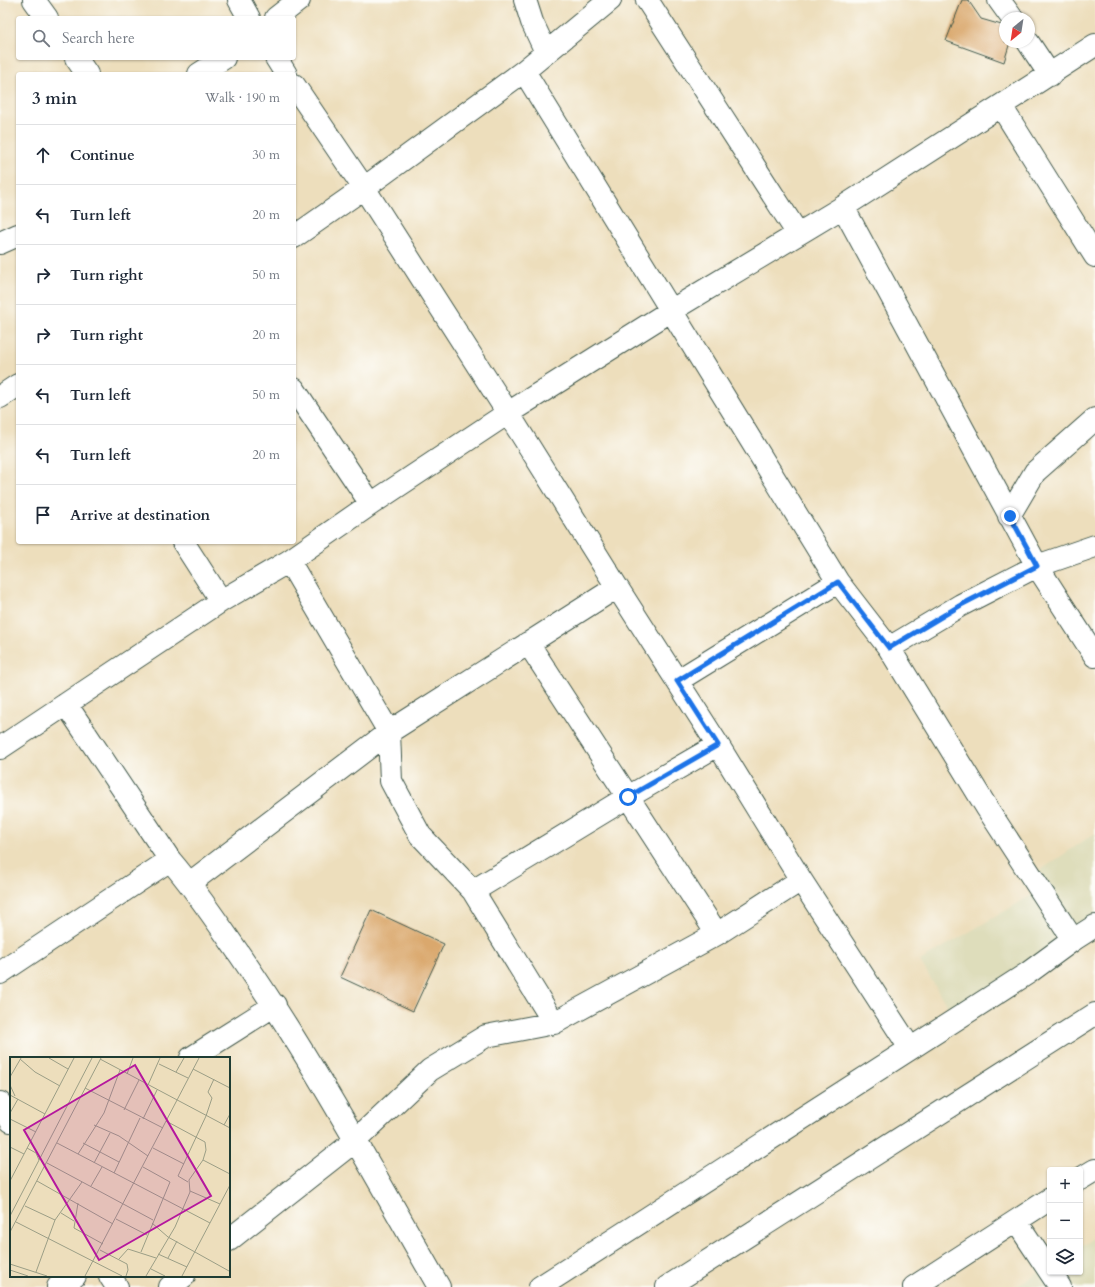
<!DOCTYPE html>
<html lang="en">
<head>
<meta charset="utf-8">
<style>
  :root { --surface:#fff; --page:#f2f2f3; --text:#1f2937; --muted:#747a83; --line:#e0e1e3 }
  body { margin:0; font-family:Cardo,serif; background:var(--page); color:var(--text) }
  .controls { position:absolute; right:12px; bottom:12px; display:grid; overflow:hidden; border-radius:4px; box-shadow:0 1px 3px #0004 }
  .controls button { width:36px; height:36px; display:grid; place-items:center; padding:0; border:0; border-bottom:1px solid var(--line); background:var(--surface); color:var(--text); font:20px sans-serif }
  .compass { position:absolute; left:999px; top:12px; width:36px; height:36px; border-radius:50%; background:var(--surface); box-shadow:0 1px 3px #0004; rotate:210deg }
  .stop { position:absolute; width:12px; height:12px; margin:-9px; border:3px solid #1a73e8; border-radius:50%; background:#fff }
  .stop.end { background:#1a73e8; border-color:#fff; box-shadow:0 1px 4px #0008 }
  .list { margin:0; padding:0; list-style:none }
  h2 { display:flex; justify-content:space-between; align-items:center; height:52px; margin:0; padding:0 16px; font-size:17px }
  h2 small { font-size:13px; font-weight:400; color:var(--muted) }
  .list li { display:grid; grid-template-columns:26px 1fr auto; gap:12px; align-items:center; box-sizing:border-box; height:60px; padding:0 16px; border-top:1px solid var(--line) }
  .list b { display:block; font-size:15px; white-space:nowrap }
  .list em { font-size:13px; font-style:normal; color:var(--muted) }
  .icon { flex:none; width:22px; height:22px; fill:none; stroke:currentColor; stroke-width:2; stroke-linecap:round; stroke-linejoin:round }
  .map { position:relative; flex:none; width:1095px; height:1287px; overflow:hidden }
  .search { position:absolute; background:var(--surface); box-shadow:0 1px 3px #0004; left:16px; top:16px; width:280px; height:44px; display:flex; align-items:center; gap:10px; box-sizing:border-box; padding:0 14px; border-radius:4px; color:var(--muted); font-size:15px }
  .panel { position:absolute; background:var(--surface); box-shadow:0 1px 3px #0004; left:16px; top:72px; width:280px; height:472px; border-radius:4px }
  .map>svg:first-child { display:block }
</style>
</head>
<body>
<div class="map">
<svg width="1095" height="1287" viewBox="0 0 1095 1287">
  <rect width="100%" height="100%" fill="#fdfcf7"/>
  <filter id="ink" filterUnits="userSpaceOnUse"><feTurbulence type="fractalNoise" baseFrequency=".025" numOctaves="2"/><feDisplacementMap in="SourceGraphic" scale="8" xChannelSelector="R" yChannelSelector="G"/><feConvolveMatrix kernelMatrix="1 2 1 2 8 2 1 2 1" color-interpolation-filters="sRGB"/></filter>
  <filter id="wash" filterUnits="userSpaceOnUse"><feTurbulence type="fractalNoise" baseFrequency=".012" numOctaves="4" result="noise"/><feDisplacementMap in="SourceGraphic" scale="16" xChannelSelector="R" yChannelSelector="G"/><feGaussianBlur stdDeviation="0.9" result="paint"/><feColorMatrix in="noise" values="0 0 0 0 0 0 0 0 0 0 0 0 0 0 0 0 0 1.4 0 .05"/><feComposite in="paint" operator="in"/></filter>
  <g filter="url(#wash)">
    <rect width="100%" height="100%" fill="#eddebc"/>
    <path fill="#deddbb" d="M1095,833V924L953,1016L920,961L1042,889L1035,874Z
      M1095,1237V1287H1016L1050,1266V1272H1080V1246Z"/>
    <g id="blocks">
      <path fill="#daa86d" d="M962,0H968L981,19L1005,26V42H1010L1004,62L946,41Z
        M371,910L444,944L413,1011L340,977Z"/>
    </g>
  </g>
  <g filter="url(#ink)">
    <use href="#blocks" fill-opacity="0" stroke="#3e5548" stroke-width="1"/>
    <g fill="none" stroke-linecap="round" stroke-linejoin="round">
      <g stroke="#3e5548" stroke-width="24">
        <path id="minor" d="M34,0L47,18
          M239,0L249,18
          M525,0L532,22L546,52
          M647,0L798,234
          M999,0L1012,18
          M276,18L299,0
          M1028,42L1050,75
          M76,58L87,74
          M276,58L286,74
          M524,71L838,582L889,648L987,808L1073,940
          M199,74L224,58
          M294,85L364,188L508,413L617,587L718,745L801,880L910,1048
          M1001,106L1095,256
          M843,207L1037,566L1095,656
          M294,237L364,188L524,71L610,0
          M0,243L18,235
          M294,389L371,504
          M0,397L18,385
          M1009,516L1035,472L1095,419
          M183,542L221,601
          M289,561L389,732L391,781L420,835L473,891L554,1023
          M528,643L717,934
          M889,648L961,605L1037,566L1095,546
          M677,681L838,582
          M66,704L170,860C196,890 217,922 240,955C313,1061 375,1175 439,1287
          M0,748L221,601L289,561L371,504L508,413L672,310L843,207L1095,45
          M190,883L389,732L617,587
          M473,891L628,797L718,745
          M0,973L170,860
          M191,1058L275,1005
          M0,1103L11,1121
          M1080,1179L1095,1170
          M1016,1221L1060,1287
          M229,1240L356,1140L430,1070L486,1036L554,1023L717,934L801,880
          M110,1276L117,1287
          M58,1287L75,1276
          M170,1287L184,1276
          M914,1287L1050,1199"/>
      </g>
      <g stroke="#3e5548" stroke-width="24">
        <path id="major" d="M540,1287L1028,973L1073,940L1095,926
          M667,1287L1095,1014"/>
      </g>
      <use href="#minor" stroke="#fff" stroke-width="22"/>
      <use href="#major" stroke="#fff" stroke-width="22"/>
    </g>
  </g>
  <g fill="none" stroke-linecap="round" stroke-linejoin="round" filter="url(#ink)">
    <path stroke="#1a73e8" stroke-width="5" d="M628,797L718,745L677,681L838,582L889,648L961,605L1037,566L1010,516"/>
  </g>
  <g transform="translate(10 1057)">
    <rect width="220" height="220" fill="#eddebc"/>
    <path fill="none" stroke="#9b9e86" stroke-width="1" d="M39,1L58,12M10,2L25,15L50,29M90,2L220,71M149,7L178,21M183,12L220,31M166,15L174,1M117,17L123,1M0,20L11,1M0,28L5,39M138,28L150,1M75,31L153,71M0,38L35,57M114,53L129,23M0,56L8,42M0,62L26,75M133,62L147,33M84,68L109,79L138,99M214,68L220,57M47,86L200,166M73,86L109,105M0,90L14,97M17,91L26,96L29,103M143,91L174,107M68,97L94,56L110,13M193,103L220,117M37,106L143,163M84,106L100,76M104,116L130,61M0,124L64,1M27,124L103,167M178,125L168,119L196,59L202,41L198,35L204,22M81,129L92,110M180,134L210,147M68,146L64,171L93,187M15,149L45,163M51,156L64,164M0,159L82,1M106,162L137,178M6,165L112,219M142,166L158,180L219,214M0,175L91,1M90,193L117,207L118,213L116,219M131,195L160,125L133,110M148,197L177,210M158,201L167,184M109,202L118,192L146,201M0,207L37,219M141,212L155,219M0,213L18,219M26,215L45,163L72,125M75,219L189,1M136,219L165,170L180,135L179,123L193,103L196,93L195,85L156,64M172,219L220,128"/>
    <path fill="#b5179e" fill-opacity="0.15" stroke="#b5179e" stroke-width="2" d="M125,8L201,139L89,203L14,73Z"/>
    <rect width="220" height="220" fill="none" stroke="#1f3d34" stroke-width="2"/>
  </g>
</svg>
<div class="controls">
<button>+</button>
<button>−</button>
<button><svg class="icon" aria-label="layers" viewBox="0 0 24 24"><path d="M12 4l9 5-9 5-9-5zM3 14l9 5 9-5"/></svg></button>
</div>
<svg class="compass" viewBox="-18 -18 36 36"><path d="M0-13l5 13h-10z" fill="#e53935"/><path d="M0 13l5-13h-10z" fill="#747a83"/></svg>
<div class="stop" style="left:628px;top:797px"></div>
<div class="stop end" style="left:1010px;top:516px"></div>
<div class="search"><svg class="icon" aria-label="search" viewBox="0 0 24 24"><circle cx="10" cy="10" r="6"/><path d="M15 15l6 6"/></svg>Search here</div>
<section class="panel">
<h2>3 min<small>Walk · 190 m</small></h2>
<ul class="list">
<li><svg class="icon" aria-label="ahead" viewBox="0 0 24 24"><path d="M12 20V5M6 11l6-6 6 6"/></svg><div><b>Continue</b></div><em>30 m</em></li>
<li><svg class="icon" aria-label="left" viewBox="0 0 24 24"><path d="M17 20v-9H6M10 6l-5 5 5 5"/></svg><div><b>Turn left</b></div><em>20 m</em></li>
<li><svg class="icon" aria-label="right" viewBox="0 0 24 24"><path d="M7 20v-9h11M14 6l5 5-5 5"/></svg><div><b>Turn right</b></div><em>50 m</em></li>
<li><svg class="icon" aria-label="right" viewBox="0 0 24 24"><path d="M7 20v-9h11M14 6l5 5-5 5"/></svg><div><b>Turn right</b></div><em>20 m</em></li>
<li><svg class="icon" aria-label="left" viewBox="0 0 24 24"><path d="M17 20v-9H6M10 6l-5 5 5 5"/></svg><div><b>Turn left</b></div><em>50 m</em></li>
<li><svg class="icon" aria-label="left" viewBox="0 0 24 24"><path d="M17 20v-9H6M10 6l-5 5 5 5"/></svg><div><b>Turn left</b></div><em>20 m</em></li>
<li><svg class="icon" aria-label="arrive" viewBox="0 0 24 24"><path d="M6 21V4h12l-3 4 3 4H6"/></svg><div><b>Arrive at destination</b></div></li>
</ul>
</section>
</div>
</body>
</html>
